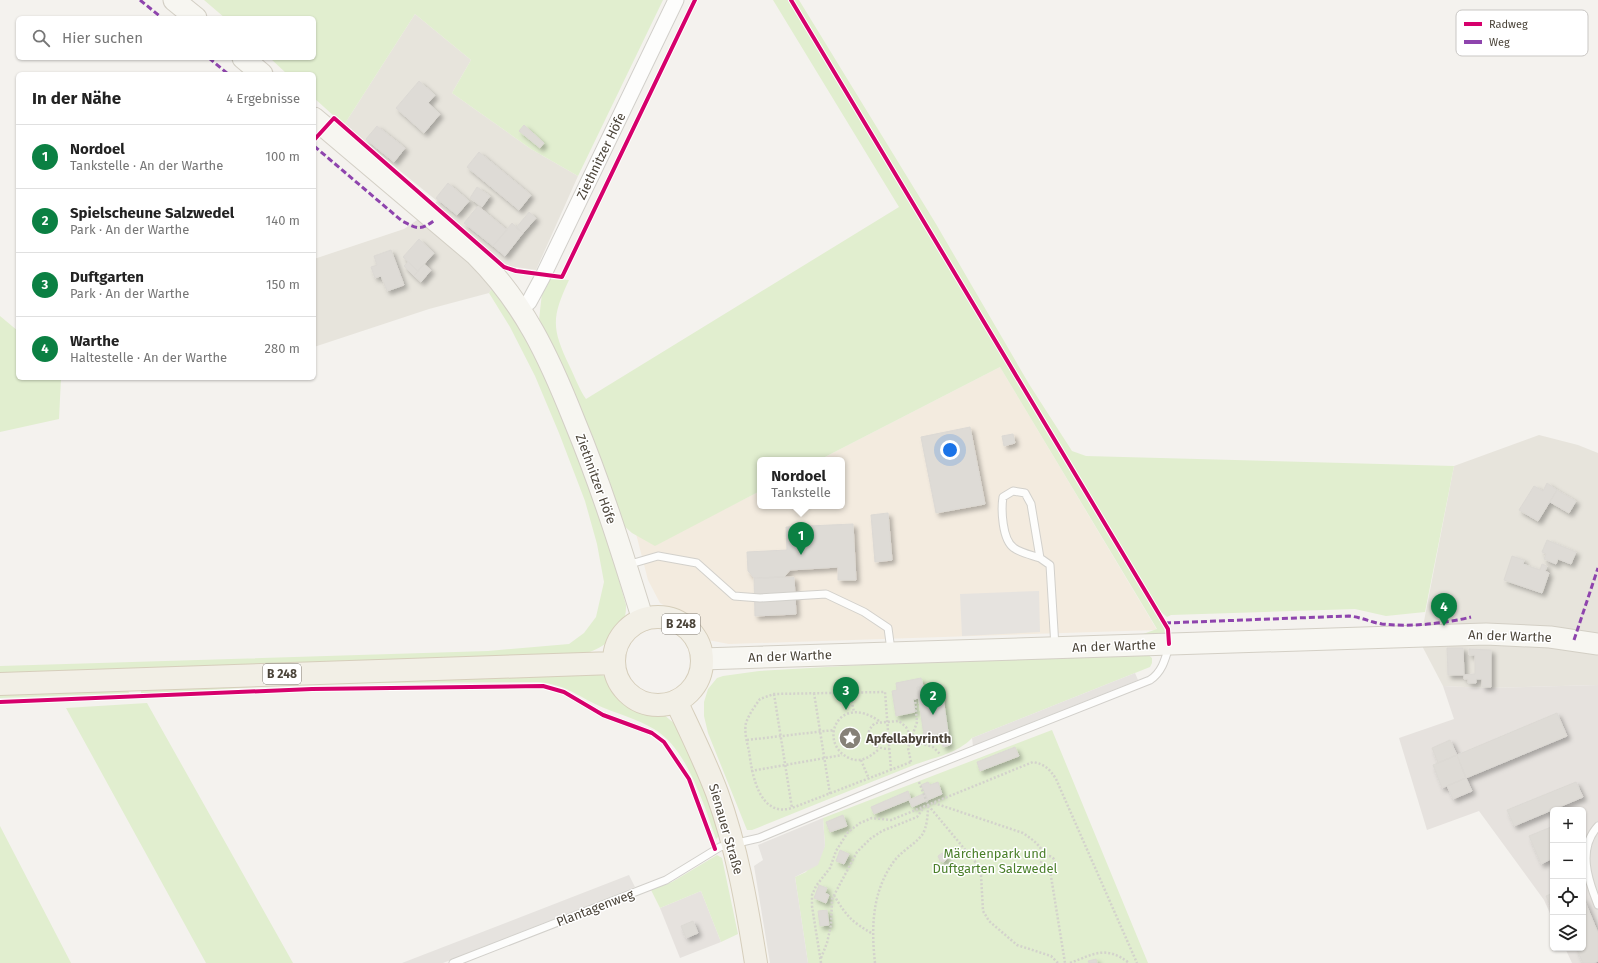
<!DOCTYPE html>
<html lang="de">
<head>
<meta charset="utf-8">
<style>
  :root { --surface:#fff; --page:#f6f6f6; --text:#222; --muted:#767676; --line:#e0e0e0; --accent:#0b8043 }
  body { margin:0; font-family:"Fira Sans",sans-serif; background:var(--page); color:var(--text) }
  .controls { position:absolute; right:12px; bottom:12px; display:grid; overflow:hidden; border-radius:6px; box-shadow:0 1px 3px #0004 }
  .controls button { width:36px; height:36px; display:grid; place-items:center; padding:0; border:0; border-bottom:1px solid var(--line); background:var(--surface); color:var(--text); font:20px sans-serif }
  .you { position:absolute; left:950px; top:450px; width:14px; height:14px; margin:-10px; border:3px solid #fff; border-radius:50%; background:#1a73e8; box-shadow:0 0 0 6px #1a73e833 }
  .badge { display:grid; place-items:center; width:26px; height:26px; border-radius:50%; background:var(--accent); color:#fff; font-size:13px; font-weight:700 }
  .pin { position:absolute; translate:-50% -33px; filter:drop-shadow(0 1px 2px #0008) }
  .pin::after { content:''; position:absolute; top:21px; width:14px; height:12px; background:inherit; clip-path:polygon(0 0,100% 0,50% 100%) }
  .popup { position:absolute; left:757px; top:457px; width:88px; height:52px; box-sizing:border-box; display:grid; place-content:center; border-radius:6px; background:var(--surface); filter:drop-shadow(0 1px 3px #0005); font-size:13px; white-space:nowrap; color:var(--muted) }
  .popup b { font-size:15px; color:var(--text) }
  .popup::after { content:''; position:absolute; left:50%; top:100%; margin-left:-8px; border:8px solid transparent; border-top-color:var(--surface) }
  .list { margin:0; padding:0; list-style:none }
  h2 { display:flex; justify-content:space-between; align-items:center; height:52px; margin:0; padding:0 16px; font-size:17px }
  h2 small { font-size:13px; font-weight:400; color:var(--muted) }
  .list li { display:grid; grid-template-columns:26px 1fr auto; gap:12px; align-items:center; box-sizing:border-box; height:64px; padding:0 16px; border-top:1px solid var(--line) }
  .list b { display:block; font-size:15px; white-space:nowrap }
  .list p { margin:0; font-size:13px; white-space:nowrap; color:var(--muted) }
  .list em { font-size:13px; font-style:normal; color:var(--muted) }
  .icon { flex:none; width:22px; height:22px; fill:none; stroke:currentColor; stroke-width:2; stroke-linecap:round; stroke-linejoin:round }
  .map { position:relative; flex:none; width:1598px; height:963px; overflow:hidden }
  .search { position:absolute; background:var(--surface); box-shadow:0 1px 3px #0004; left:16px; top:16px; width:300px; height:44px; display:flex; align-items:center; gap:10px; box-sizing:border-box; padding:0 14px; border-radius:6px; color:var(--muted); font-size:15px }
  .panel { position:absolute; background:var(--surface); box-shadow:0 1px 3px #0004; left:16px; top:72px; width:300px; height:308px; border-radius:6px }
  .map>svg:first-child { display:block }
</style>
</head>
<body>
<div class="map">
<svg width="1598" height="963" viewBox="0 0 1598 963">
  <defs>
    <filter id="shadow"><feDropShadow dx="3.5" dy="3.5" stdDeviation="2" flood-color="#0004"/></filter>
  </defs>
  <rect width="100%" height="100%" fill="#f4f2ee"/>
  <path fill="#e7e4dc" d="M415,14L471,60L452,93L531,149L578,176L536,270L508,266L489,293L429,309L314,347V259L404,229L420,218L437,201L344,125Z
    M1539,435L1578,445L1598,453V685L1486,688L1443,686L1420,642L1454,466Z"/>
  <path fill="#f3ebdf" d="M1000,367L1157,630L729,644L708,640L696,623L660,603L648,580L634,526L668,538L760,491V506H842V460H819Z"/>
  <path fill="#e6e2de" d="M1598,685V963H1572L1565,948H1583V810H1553V920L1544,900L1479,811L1427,830L1399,738L1454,719L1443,686L1486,688Z
    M701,891L721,942L680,958L660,908Z"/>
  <path fill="#e1eecf" d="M204,0H663L578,176L531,149L452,93L471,60L415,14L344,125L314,98V74H287L270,58H314V18H225Z
    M773,0H790L1164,625L1165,637L1132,638L1157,629L1000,367L819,460H760V491L655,546L632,533L624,526L539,320L542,293L548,279L569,280C551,318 552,329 569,365C575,377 579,389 586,399L899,207Z
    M794,0H799L936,224L1029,384L1072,451L1086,456L1454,466L1425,612L1386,616L1355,609L1171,615L1167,617L1161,612Z
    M495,285L523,326L596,498L626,605C627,631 607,647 584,654L0,678V666L488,651L569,644L584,633L596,617L604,582L597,544L585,501L559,433L535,376L510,327L489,293Z
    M0,316L18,331V378H61L59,419L0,432Z
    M1146,653L1152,658V663L1150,667L972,738C956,755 930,758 909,767C856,788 804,809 752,830H747L708,733L704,716V702L708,689L717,678L723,676L759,671L1034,655Z
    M591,673L605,676L610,680L614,689L633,705L663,714L675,724L686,742L721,829L719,836L716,839C704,805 687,748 654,729C636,718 614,713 595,704C571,692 567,686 539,682L323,683L141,694V690Z
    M0,690H128L129,693L0,698Z
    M147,703L293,963H206L66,708Z
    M1052,730L1148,963H808L795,877L806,872L825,846L823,818Z
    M0,826L71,963H0Z
    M717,855L722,858L738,934L721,942L701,891L660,908L651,890L672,882Z"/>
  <path fill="#e6e3df" d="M1039,591L1040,632L962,636L960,594Z
    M1135,673L1138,680L973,746L972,738Z
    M823,818L825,846L818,865L795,877L808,963H770L754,866L763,860L758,845Z
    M629,875L635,887L443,963H402Z"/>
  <path fill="#dedbd6" stroke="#dcd9d4" filter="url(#shadow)" d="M419,81L435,95L428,103L440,114L424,133L396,108Z
    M524,125L544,143L540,148L519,131Z
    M377,126L405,148L394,162L366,139Z
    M479,152L531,195L519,210L467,167Z
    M448,183L469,201L457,215L436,198Z
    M477,187L490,196L482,207L470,198Z
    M478,206L507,230L493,246L464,223Z
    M529,212L536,218L523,233L516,228Z
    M512,223L523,233L505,256L493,246Z
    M419,239L434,253L418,271L403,257Z
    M391,250L404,285L387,291L381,276L375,278L371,267L377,265L374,256Z
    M408,262L418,271L414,276L404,266Z
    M424,264L431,270L421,282L414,276Z
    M970,427L985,504L936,513L921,437Z
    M1013,434L1015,443L1004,446L1002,436Z
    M1547,483L1557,490L1538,521L1519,510L1534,486L1543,491Z
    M1557,490L1576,501L1569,513L1550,502Z
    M888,513L892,560L875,562L871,515Z
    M853,524L856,580H838V567L790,570L784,577L754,578L748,571L747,552L787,550L786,527Z
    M1547,540L1576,552L1571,564L1558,559L1556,564L1544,559L1546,554L1542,552Z
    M1512,556L1524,560L1523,564L1540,570L1542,564L1547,566L1545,571L1549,573L1542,593L1504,580Z
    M794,577L796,614L755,616L754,578Z
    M1447,648H1463L1464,675H1448Z
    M1469,649L1491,650V687H1482V679H1476V683H1468V679H1464V675L1475,674V655H1469Z
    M921,678L923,686L917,687L919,698L913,699L915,712L896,716L892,691L897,690L896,683Z
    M941,684L948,732L924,736L917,687Z
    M1557,713L1567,736L1466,778L1457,755Z
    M948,732L950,745L943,747L940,734Z
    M1450,740L1457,755L1438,763L1432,748Z
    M1015,747L1019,756L980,771L977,762Z
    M1457,755L1466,778L1442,788L1433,765Z
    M1466,778L1472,791L1453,799L1447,786Z
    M928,782L930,785L938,782L942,794L928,800L921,785Z
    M1576,782L1583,797L1514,826L1507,810Z
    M908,791L911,799L874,814L871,807Z
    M925,793L928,800L912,807L909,800Z
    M843,815L847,826L830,832L826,822Z
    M1551,827L1553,833V858L1541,864L1529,836Z
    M840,850L849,854L844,864L836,861Z
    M942,853L946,855L947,859L944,862L940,861L938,856Z
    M819,885L827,888L825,893L829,895L826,903L814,898Z
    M1553,893V906L1551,907L1546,896Z
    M1583,897L1598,933V961L1594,963H1583L1576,948H1583Z
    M827,910L829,925L820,926L818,911Z
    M693,921L698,933L686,938L681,926Z
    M1096,959L1097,963H1089L1088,961Z"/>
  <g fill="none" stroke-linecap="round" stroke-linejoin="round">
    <g stroke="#d2d0cb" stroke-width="9">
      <path id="lane" d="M1040,558C1031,555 1021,553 1014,548C1002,540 1001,509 1003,497L1013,491L1025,493L1031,504L1040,558L1050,565L1055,647
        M627,565L658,556L697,563L734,596L760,598L826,594L864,612L888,628L891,650
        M1598,826C1577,849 1588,880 1598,905
        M453,963L666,880L720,847L759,838L915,773L1150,680C1162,672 1165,660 1169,646"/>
    </g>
    <g stroke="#d2d0cb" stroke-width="17">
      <path id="street" d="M521,308L529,302L542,278L676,0"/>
    </g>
    <g stroke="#d3cfc5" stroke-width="23">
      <path id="secondary" d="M174,0L196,18
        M243,58L262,74
        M314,118L476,255C524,303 549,357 574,420C601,485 622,552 643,620
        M702,659L1486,634L1550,637L1598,644"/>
    </g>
    <g stroke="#d6cebb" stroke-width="24">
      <path id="primary" d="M614 661a44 44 0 1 1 88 0a44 44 0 1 1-88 0Z
        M0,684L614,663
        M676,701C690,731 705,761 717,793C737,848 747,906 756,963"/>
    </g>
    <path stroke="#d3d2cc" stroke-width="2.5" stroke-dasharray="2 2" stroke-linecap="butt" d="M814,693L830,794
      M850,693L854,712
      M774,694L792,808
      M879,721C838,692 817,743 849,758C861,764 871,756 879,749
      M747,740L834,730
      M890,749C873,749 859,738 875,723L899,721L906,727L913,741L933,747L940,754
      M861,760L869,779
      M911,762L908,748L917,722L915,699
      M891,770L885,692L774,694L760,699C755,706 749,714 746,723C744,731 747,743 749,751C752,774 759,818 792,808L911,762
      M751,771L842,755
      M919,782L928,805
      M934,803L1023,833C1033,840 1041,845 1045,857
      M1041 863a7 7 0 1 1 14 0a7 7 0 1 1-14 0Z
      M1050,870L1065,963
      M834,895C846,916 852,922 873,934
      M821,958L827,943L831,925L832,899L857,852L870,839L882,831L917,817L924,807
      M821,963L812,906V895L816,886L830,868L836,851L848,832L860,823L872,818L891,820L1033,762C1044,764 1050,769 1056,779L1137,963
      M875,963C871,927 872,890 895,860C903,850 914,845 922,835C927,828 928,814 928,805L977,864L981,875L983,911L989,921L1017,945L1051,956L1058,963
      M1070,963C1094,954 1106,945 1129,963"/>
    <use href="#lane" stroke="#fdfdfc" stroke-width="7"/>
    <use href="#street" stroke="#fdfdfc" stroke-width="15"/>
    <use href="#secondary" stroke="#f7f6f1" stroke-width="21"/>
    <use href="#primary" stroke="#f2efe6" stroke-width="22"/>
    <path stroke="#8e44ad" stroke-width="3" stroke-dasharray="6 3" stroke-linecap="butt" d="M140,0L162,18
      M209,58L228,74
      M314,146L402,221C418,229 420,231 435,220
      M1165,623L1349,616C1361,617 1370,622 1382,624C1410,627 1443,624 1471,617
      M1574,640L1598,568"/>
    <g stroke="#fff" stroke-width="6">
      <path id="cycleway" d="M791,0L1168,629L1169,644
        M314,140L334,118L504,267L516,271L562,277L695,0
        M0,702L312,689L543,686L564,692L603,715L652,733L664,742L689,779L715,849"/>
    </g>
    <use href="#cycleway" stroke="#d6006c" stroke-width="4"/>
  </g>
  <defs>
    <g id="sight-disc" transform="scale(1.15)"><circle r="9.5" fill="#868178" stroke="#fff"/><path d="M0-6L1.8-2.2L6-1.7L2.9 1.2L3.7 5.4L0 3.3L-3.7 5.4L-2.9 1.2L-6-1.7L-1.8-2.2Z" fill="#fff"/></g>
  </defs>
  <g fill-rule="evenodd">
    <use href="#sight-disc" x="850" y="738"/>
  </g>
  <g text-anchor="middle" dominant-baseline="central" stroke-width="3" stroke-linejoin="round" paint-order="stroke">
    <g fill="#fff" stroke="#817c74" stroke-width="1">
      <rect x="662" y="614" width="38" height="20" rx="3"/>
      <rect x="263" y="664" width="38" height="20" rx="3"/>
    </g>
    <g font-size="12" font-weight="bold" fill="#4b4439">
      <text x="681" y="624">B 248</text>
      <text x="282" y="674">B 248</text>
    </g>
    <g font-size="13" fill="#4b4439" stroke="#fff">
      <text transform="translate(601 156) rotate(-64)">Ziethnitzer Höfe</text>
      <text transform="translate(596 479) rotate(70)">Ziethnitzer Höfe</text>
      <text transform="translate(1510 636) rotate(2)">An der Warthe</text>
      <text transform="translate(1114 646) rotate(-2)">An der Warthe</text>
      <text transform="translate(790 656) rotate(-2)">An der Warthe</text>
      <text transform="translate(726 829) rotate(74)">Sienauer Straße</text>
      <text transform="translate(595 908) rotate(-21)">Plantagenweg</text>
    </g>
    <g font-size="13" font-weight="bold" fill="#4b4439" stroke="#fff" text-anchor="start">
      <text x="866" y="738">Apfellabyrinth</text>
    </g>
    <g font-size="13" fill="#4a7f2a" stroke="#fff">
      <text x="995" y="853">Märchenpark und<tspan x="995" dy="15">Duftgarten Salzwedel</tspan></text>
    </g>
  </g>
  <rect x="1456" y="10" width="132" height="46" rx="6" fill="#fff" stroke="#c9c7c4" stroke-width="1"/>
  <rect x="1464" y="22" width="18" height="4" fill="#d6006c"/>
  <rect x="1464" y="40" width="18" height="4" fill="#8e44ad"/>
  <g font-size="11" fill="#4b4439">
    <text x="1489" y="28">Radweg</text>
    <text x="1489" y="46">Weg</text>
  </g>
</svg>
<div class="controls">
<button>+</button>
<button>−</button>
<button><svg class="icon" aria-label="locate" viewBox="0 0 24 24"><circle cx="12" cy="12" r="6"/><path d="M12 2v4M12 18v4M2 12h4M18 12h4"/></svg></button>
<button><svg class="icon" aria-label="layers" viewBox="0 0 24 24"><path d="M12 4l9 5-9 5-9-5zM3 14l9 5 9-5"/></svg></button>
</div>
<div class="you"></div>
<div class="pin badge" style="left:801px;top:555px">1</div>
<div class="popup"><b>Nordoel</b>Tankstelle</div>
<div class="pin badge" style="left:933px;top:715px">2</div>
<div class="pin badge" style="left:846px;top:710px">3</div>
<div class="pin badge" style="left:1444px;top:626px">4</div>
<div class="search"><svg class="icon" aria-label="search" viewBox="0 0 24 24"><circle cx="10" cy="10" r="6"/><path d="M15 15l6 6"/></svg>Hier suchen</div>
<section class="panel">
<h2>In der Nähe<small>4 Ergebnisse</small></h2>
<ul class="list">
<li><span class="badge">1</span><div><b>Nordoel</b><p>Tankstelle · An der Warthe</p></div><em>100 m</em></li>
<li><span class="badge">2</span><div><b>Spielscheune Salzwedel</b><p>Park · An der Warthe</p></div><em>140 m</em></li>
<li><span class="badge">3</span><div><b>Duftgarten</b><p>Park · An der Warthe</p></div><em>150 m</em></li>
<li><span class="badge">4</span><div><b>Warthe</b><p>Haltestelle · An der Warthe</p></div><em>280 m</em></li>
</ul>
</section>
</div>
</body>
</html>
